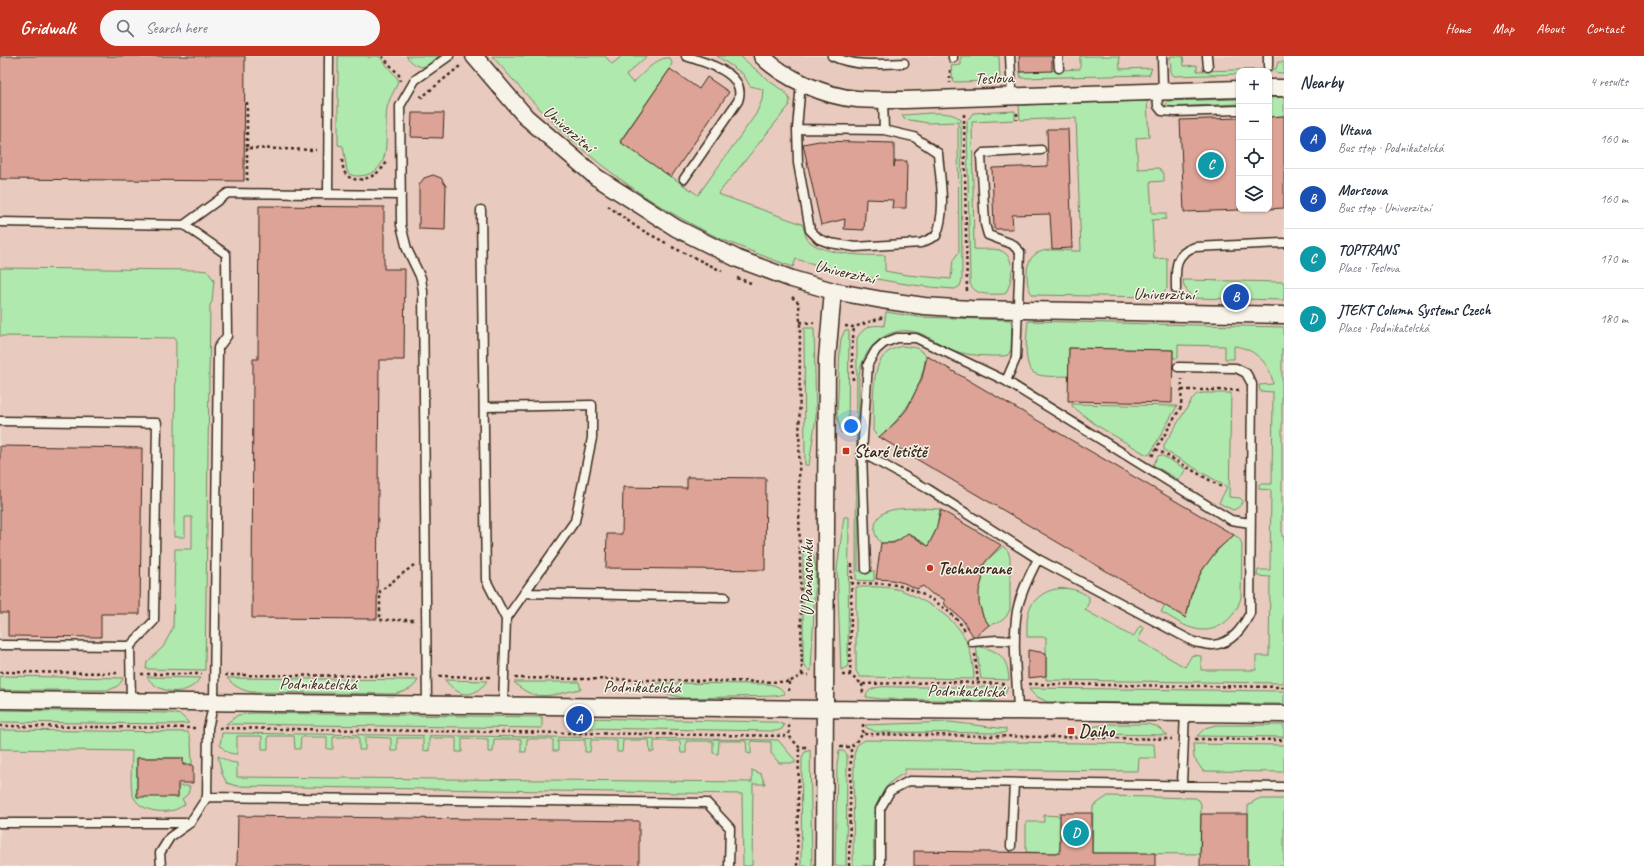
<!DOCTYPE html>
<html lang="en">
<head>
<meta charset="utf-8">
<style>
  :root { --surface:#fff; --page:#f6f6f7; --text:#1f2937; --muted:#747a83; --line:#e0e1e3; --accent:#c8321e }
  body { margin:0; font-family:Caveat,sans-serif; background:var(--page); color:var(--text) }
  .controls { position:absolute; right:12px; top:12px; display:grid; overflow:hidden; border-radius:8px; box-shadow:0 1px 3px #0004 }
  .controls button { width:36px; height:36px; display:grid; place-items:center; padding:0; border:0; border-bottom:1px solid var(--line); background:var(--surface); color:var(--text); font:20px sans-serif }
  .you { position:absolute; left:851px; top:370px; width:14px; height:14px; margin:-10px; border:3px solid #fff; border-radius:50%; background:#1a73e8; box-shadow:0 0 0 6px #1a73e833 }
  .badge { display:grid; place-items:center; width:26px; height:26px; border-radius:50%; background:var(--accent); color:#fff; font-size:13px; font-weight:700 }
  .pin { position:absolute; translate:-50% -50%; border:2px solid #fff; box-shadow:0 1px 4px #0006 }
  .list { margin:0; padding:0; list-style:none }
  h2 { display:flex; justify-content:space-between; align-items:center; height:52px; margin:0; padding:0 16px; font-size:17px }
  h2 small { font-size:13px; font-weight:400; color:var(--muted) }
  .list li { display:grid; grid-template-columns:26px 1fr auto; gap:12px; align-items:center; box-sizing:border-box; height:60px; padding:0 16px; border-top:1px solid var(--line) }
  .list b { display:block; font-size:15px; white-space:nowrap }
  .list p { margin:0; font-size:13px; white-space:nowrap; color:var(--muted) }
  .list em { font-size:13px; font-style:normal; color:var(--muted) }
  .icon { flex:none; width:22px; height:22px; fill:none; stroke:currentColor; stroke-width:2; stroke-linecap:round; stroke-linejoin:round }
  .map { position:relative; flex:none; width:1284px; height:810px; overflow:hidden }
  header { display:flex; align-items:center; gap:24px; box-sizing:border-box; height:56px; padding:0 20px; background:var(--accent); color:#fff }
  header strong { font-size:19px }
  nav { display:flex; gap:22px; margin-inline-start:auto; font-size:14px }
  .search { width:280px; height:36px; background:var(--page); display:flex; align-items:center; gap:10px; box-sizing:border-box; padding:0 14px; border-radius:22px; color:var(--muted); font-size:15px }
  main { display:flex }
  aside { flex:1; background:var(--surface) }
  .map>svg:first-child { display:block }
</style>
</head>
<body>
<header>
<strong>Gridwalk</strong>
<div class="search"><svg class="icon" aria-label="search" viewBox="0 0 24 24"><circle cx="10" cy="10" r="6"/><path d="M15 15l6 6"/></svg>Search here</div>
<nav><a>Home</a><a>Map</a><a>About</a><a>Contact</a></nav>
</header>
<main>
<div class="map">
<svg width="1284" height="810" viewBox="0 0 1284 810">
  <rect width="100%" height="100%" fill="#efdbcf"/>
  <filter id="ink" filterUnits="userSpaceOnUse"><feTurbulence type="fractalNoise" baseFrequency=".025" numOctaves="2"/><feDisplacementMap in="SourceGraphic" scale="8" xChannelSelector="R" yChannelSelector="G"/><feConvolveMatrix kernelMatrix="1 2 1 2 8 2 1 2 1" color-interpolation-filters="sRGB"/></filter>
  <g filter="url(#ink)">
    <path fill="#e9cabe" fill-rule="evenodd" d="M0,0H1284V810H0ZM1239,15H1269V153H1239Z"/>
    <path fill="#afe9ad" stroke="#758a66" d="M338,0H368L369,2L372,0H379L398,23C397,33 389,41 387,52C383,76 396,117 360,120C355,120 350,120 347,115L343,90L338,89Z
      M406,0H439C425,13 419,15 406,0Z
      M492,0H605L612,8L622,0H647L626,19L633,27C642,19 657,0 670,2L672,7L670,13L620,85L698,139L756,58L762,44L763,33L750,30L743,18L717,0H740L768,24L786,37L790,44L789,50L718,138L802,168C804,172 805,179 807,183C820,199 866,200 885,199V215L907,219L951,223L953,204L959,196L958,66L928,67L904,63L902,59C917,59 951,52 961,64L962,224L960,230L955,233C900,230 848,218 796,203L793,211C768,202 742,192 717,181C652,150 591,106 541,54C524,37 508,18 492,0Z
      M961,0H999L1000,25L953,26L951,10L961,9Z
      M1080,0H1119L1120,13L1152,12L1149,19L1021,22L1020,16L1080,13Z
      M1170,0H1183L1184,10L1197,9V15L1276,13L1278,6H1284V17L1239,15V18L1174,20L1171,16Z
      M1284,41V60L1269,61V42Z
      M1239,43V48L1165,51L1168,45Z
      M1147,45L1149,81L1136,82L1138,113L1159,112L1164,118V125L1150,126L1152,157H1166V163L1152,164L1154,203L1167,202V232L1159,241L1033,239C1027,232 1027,224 1027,215C1030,185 1061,196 1081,195L1076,62L1020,64L1019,49Z
      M1015,55V64L972,66L974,193C981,194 991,192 999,194C1017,199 1013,226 1005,238C992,238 975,241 970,227L967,65L973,57Z
      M0,212L198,214L207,215L214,224L212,246L210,249L205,614L146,613L147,606L163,591L173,572L175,493H192V461H185V481H174L176,282L0,280Z
      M1183,224L1284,226V244L1192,242L1184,230Z
      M886,256L918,261L1011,264L1012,267L1011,294L1008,299L1004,300C987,300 970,300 955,295C942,290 931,281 919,277C889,267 863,291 859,319L858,515H874V525L856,524L857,282C864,271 871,268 884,270Z
      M1028,265L1284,271V293H1282V480L1284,481V627L1046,624V581H1027C1027,570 1026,559 1031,550C1043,530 1071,527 1089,541V546L1085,554L1133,581L1140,570L1144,572L1138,584L1185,611L1192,599L1201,600V614H1256V600H1269L1270,521L1257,520L1258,514H1270L1271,434L1259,433V428H1272L1273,336L1260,335L1259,329L1273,328C1271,308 1254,292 1234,290V303H1225V290L1178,289V302H1173V294L1069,292V320C1059,320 1043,322 1034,317C1022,309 1027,278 1028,265Z
      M804,272H814L816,361L809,409H805Z
      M845,274L849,275L848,377H841L837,360L840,291L841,283Z
      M902,290L917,292L926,299C921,334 905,360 879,381L873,375C874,355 870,316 883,301C887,295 895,292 902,290Z
      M1204,337H1231L1229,441L1240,442L1243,445C1241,450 1238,452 1233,454L1219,447L1227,431L1164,394V389L1193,342L1197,338Z
      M1072,348L1177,350L1150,398L1147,399L1096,369L1072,350Z
      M1161,399L1186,413L1179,424L1153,409L1158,400Z
      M918,452L940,453L936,474L928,490L908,477C900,485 892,488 881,487C876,481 874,478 875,470C878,450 903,453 918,452Z
      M844,461H849L848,607L847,611L841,614L837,513Z
      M1234,479L1239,482L1242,488L1241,541C1236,563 1215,580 1192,572C1181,569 1171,561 1161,556L1165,549L1186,562C1191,527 1207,501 1234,479Z
      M1003,490L1008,495L1010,502V553C1006,564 1000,567 989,569L983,560L979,547L977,518L987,504Z
      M812,492L816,512L811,615L807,613L803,607V493Z
      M856,531C870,531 883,530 896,533C907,535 917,542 927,547C961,568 972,583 974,623L860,621L856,615Z
      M976,590C998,594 1008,600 1009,624L981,623Z
      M0,620L123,622C120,630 115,632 108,634H3L0,633Z
      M147,621L200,622C198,624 196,628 194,629C179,641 156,635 147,621Z
      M227,622L418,624C413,634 404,636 394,638L251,636C241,634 234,630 227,622Z
      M445,624L487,625C472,644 459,641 445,624Z
      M514,626H579L581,633C554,638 535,648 514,626Z
      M654,627L766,628C775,629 780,630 785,638L775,640L684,642L648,633V629Z
      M899,631H1008L1005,638L992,645L881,643L866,641C868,628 889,631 899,631Z
      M1028,632L1284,635V648L1047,646L1034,639Z
      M0,654L170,657L181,659L189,667L176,668L0,666Z
      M251,657L542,661V672L226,668L238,659Z
      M583,662L768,666H777L784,669L782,673L777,675L582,672Z
      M950,666L1006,673V676L1003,677L877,676L867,672L865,669Z
      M1110,668H1147L1156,670L1168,679L1094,678L1090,671Z
      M1216,669H1284V681L1197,680L1205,672Z
      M0,674L188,676L191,685L192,708H183V702H137V740L178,741V730H190L188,738L182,743L185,748C182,750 178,753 174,754C158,758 136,754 132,736C130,726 132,706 132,695L0,693Z
      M222,677L778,684L795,704V707H779L771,697V686L751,685V698L747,697L746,685H719L718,698L713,697V685H686V697H681L680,685H654V696H650L649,684H623L622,696H617V684H591L590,696H585V684H558V695H553V683H527L526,696H521V683H494L493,696H488V683L462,682V696H456V682H429V695L423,694V682H397V695H391V682L365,681V694H359V681H333V693H327V681H301L300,693H295L294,680H268V693H262V680H237V698C228,698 225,695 220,689Z
      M865,684L1154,688L1155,702H1139L1138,715L905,713V717C867,734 874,776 874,810H853L854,699L857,689Z
      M1193,688L1284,689V716L1203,715L1194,702Z
      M810,694L812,810H801L802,701L805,696Z
      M839,695H843L847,698V705L846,810H835L837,709Z
      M218,700L230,706L237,707V721L752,726V714L761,718L765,728H753L752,810H743L742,738L237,730L227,727L222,718Z
      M1108,740L1195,742L1199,744L1201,748L1200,798L1092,797L1093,750Z
      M1258,743H1284V810H1248V749Z
      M1044,759L1060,760V797L1026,796V766H1044Z"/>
    <path fill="#dca396" stroke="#3b2a1e" d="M0,0H245L244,125L0,123Z
      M1019,0H1052V15L1020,16Z
      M670,13L699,33L707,21L729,36L671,121L620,86Z
      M412,57H444L443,82L411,81Z
      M1284,60V152L1269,153V61Z
      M1239,62V154L1184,156L1180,64Z
      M1047,73H1068L1072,192L1052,193L1050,158L1012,159L1013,173H994L992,112L1048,110Z
      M819,85L894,87V111L895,105H907L906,152H892L893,144L866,143L864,174L844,173L845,163L821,169L803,88Z
      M433,119L441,122L446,130L445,174L419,173V129L424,122Z
      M259,150L384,151V213H405L404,304H379L377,563L252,562L253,303H258Z
      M1069,292L1173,294L1172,347L1068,345Z
      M927,300L1234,479L1217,494L1201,516L1191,539L1186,562L879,381L896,366L907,353L922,322Z
      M0,390L142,392L140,558H101V581L8,580V557H0Z
      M687,421L766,422L765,514L606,512L607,478H622L623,431L687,432Z
      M941,454L1001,489L987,504L977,518L983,521L979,535V547L983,560L989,569L976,580H973L962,563L945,549L944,543L932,538L923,530L917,533L904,527L892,524L876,523L881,487H893L899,484L908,477L928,490L936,474Z
      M1028,594L1046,597V620L1028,622Z
      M137,702H183V709H193V727H178V741H137Z
      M1060,757H1092V797H1155V810H914V795L1060,797Z
      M1201,758H1248V810H1200Z
      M238,760L639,765V810H237Z"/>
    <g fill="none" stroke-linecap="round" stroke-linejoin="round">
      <g stroke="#3b2a1e" stroke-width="11">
        <path id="service" d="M832,0C855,11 880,8 904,7
          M953,0V2
          M1010,0L1012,40
          M1058,0L1059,12
          M1162,0L1163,36
          M1207,0L1208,11
          M1268,0V10
          M801,26L797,73L798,107L810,174L819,183L830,187L855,191L921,187L936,180C947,154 940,124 938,97L914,81L884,74L883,44
          M1157,36L1158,50L1162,55L1175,56L1239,54
          M797,73L884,74
          M684,123L738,45C748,16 705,7 686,0
          M328,138L329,0
          M481,154L486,524L506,563
          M0,166L184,169L226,198L227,280L218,292L214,646L208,672L207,741L190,767L170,781L160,797L161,810
          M184,169L228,137L401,139
          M1176,233C1176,214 1173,198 1195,191L1284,187
          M1006,325L1016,302L1020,196L1012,188L988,179L985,168L981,100L984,97L1041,94
          M484,351L592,349V382L575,465L506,563L503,649
          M0,365L157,367L154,565L130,590L131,645
          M862,397L928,433L1038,503L1194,586C1200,587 1207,589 1213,589C1232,587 1242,573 1250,557L1252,328L1246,317L1236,312L1178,311
          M866,513L862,397L868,308L876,294L884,287L897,282H916L1006,325L1231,464L1250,467
          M524,537L725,541
          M972,586L997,584L1015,585
          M0,589L130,590
          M427,648L423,235L421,222L407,193L401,169L400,50L415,24L449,0
          M1018,655C1017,622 1012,587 1017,555C1021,536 1029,520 1038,503
          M1182,728L1185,656
          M207,741L707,747L730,772L729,810
          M0,767H190
          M1011,790L1014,727
          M880,810V753L890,735L909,725L1284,731"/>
      </g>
      <g stroke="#3b2a1e" stroke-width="19">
        <path id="minor" d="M474,0L526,61L596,121L676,172L738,203L792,223L833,235L882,244L924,250L970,253L1284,259
          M762,0C783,22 827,41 857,43C872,44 888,44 904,44L1239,33
          M1269,32H1284
          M0,644L1284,658
          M824,810L827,303L833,235"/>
      </g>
      <path stroke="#3b2a1e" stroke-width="2.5" stroke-dasharray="3 3" stroke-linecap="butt" d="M382,0L399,19L400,25
        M950,14V27
        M420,40L422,41L460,10
        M247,46V92L316,94
        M1017,57V64
        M964,58L967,237
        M247,92V123L249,124
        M342,104C343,110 343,118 349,121C362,129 382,117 387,105
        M608,150L638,172L666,187
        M672,191L722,215
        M737,222L751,227
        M792,241L799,247L800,266L799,447L802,619
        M800,266L814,267
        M845,270L854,271L881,262V260
        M853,324L852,293L854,271
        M1182,334H1239
        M1156,393L1223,432
        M1152,400L1181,351L1182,323
        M414,509L380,535V564H415
        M851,527C864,528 876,527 889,528C917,531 952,552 966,576
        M975,598L978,627
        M0,616L118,617
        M141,618H202
        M225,619L414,620
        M842,619H850L862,628L948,626L1006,628
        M850,619L852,505
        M439,620L492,621
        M515,622L789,626L802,619H809
        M789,626V638
        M862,628L863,637
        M1029,628L1284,631
        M863,668V678
        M789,669V680L799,691H809
        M0,670L196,672
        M219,672L789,680
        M1195,683L1284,684
        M840,691H851
        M797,810L799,691
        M849,810L851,691L863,678L1172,683"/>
      <use href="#service" stroke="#f7f3e8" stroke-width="8"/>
      <use href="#minor" stroke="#f7f3e8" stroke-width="16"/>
    </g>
  </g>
  <g fill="#c8321e" stroke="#f7f3e8" stroke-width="1.5">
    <rect x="842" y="391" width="8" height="8" rx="2"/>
    <circle cx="930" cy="512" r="4"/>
    <rect x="1067" y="671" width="8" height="8" rx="2"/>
  </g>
  <g text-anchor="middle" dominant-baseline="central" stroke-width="3" stroke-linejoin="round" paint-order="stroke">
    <g font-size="17" fill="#3b2a1e" stroke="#f7f3e8">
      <text transform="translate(994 22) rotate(-2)">Teslova</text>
      <text transform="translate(569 73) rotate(41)">Univerzitní</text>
      <text transform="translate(845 216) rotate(13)">Univerzitní</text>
      <text transform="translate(1164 238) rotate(1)">Univerzitní</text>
      <text transform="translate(807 522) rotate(-90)">U Panasoniku</text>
      <text transform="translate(318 628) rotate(1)">Podnikatelská</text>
      <text transform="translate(642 631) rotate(1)">Podnikatelská</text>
      <text transform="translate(966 635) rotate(1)">Podnikatelská</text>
    </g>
    <g font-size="17" font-weight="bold" fill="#3b2a1e" stroke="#f7f3e8" text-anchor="start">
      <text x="854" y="395">Staré letiště</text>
      <text x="938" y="512">Technocrane</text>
      <text x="1079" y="675">Daiho</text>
    </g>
  </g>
</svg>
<div class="controls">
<button>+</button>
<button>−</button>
<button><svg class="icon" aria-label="locate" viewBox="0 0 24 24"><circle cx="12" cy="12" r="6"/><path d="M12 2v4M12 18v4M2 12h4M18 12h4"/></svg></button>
<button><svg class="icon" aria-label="layers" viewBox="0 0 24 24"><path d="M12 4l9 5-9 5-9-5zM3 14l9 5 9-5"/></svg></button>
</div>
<div class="you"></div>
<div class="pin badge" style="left:579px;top:663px;background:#1a4fb4">A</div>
<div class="pin badge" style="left:1236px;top:241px;background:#1a4fb4">B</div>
<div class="pin badge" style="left:1211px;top:109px;background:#0f9aa8">C</div>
<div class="pin badge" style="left:1076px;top:777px;background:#0f9aa8">D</div>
</div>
<aside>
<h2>Nearby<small>4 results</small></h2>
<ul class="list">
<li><span class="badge" style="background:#1a4fb4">A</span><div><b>Vltava</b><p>Bus stop · Podnikatelská</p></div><em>160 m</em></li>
<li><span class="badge" style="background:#1a4fb4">B</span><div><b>Morseova</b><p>Bus stop · Univerzitní</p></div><em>160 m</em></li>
<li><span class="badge" style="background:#0f9aa8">C</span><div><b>TOPTRANS</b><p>Place · Teslova</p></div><em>170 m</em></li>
<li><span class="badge" style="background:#0f9aa8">D</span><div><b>JTEKT Column Systems Czech</b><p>Place · Podnikatelská</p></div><em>180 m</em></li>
</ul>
</aside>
</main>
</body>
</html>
